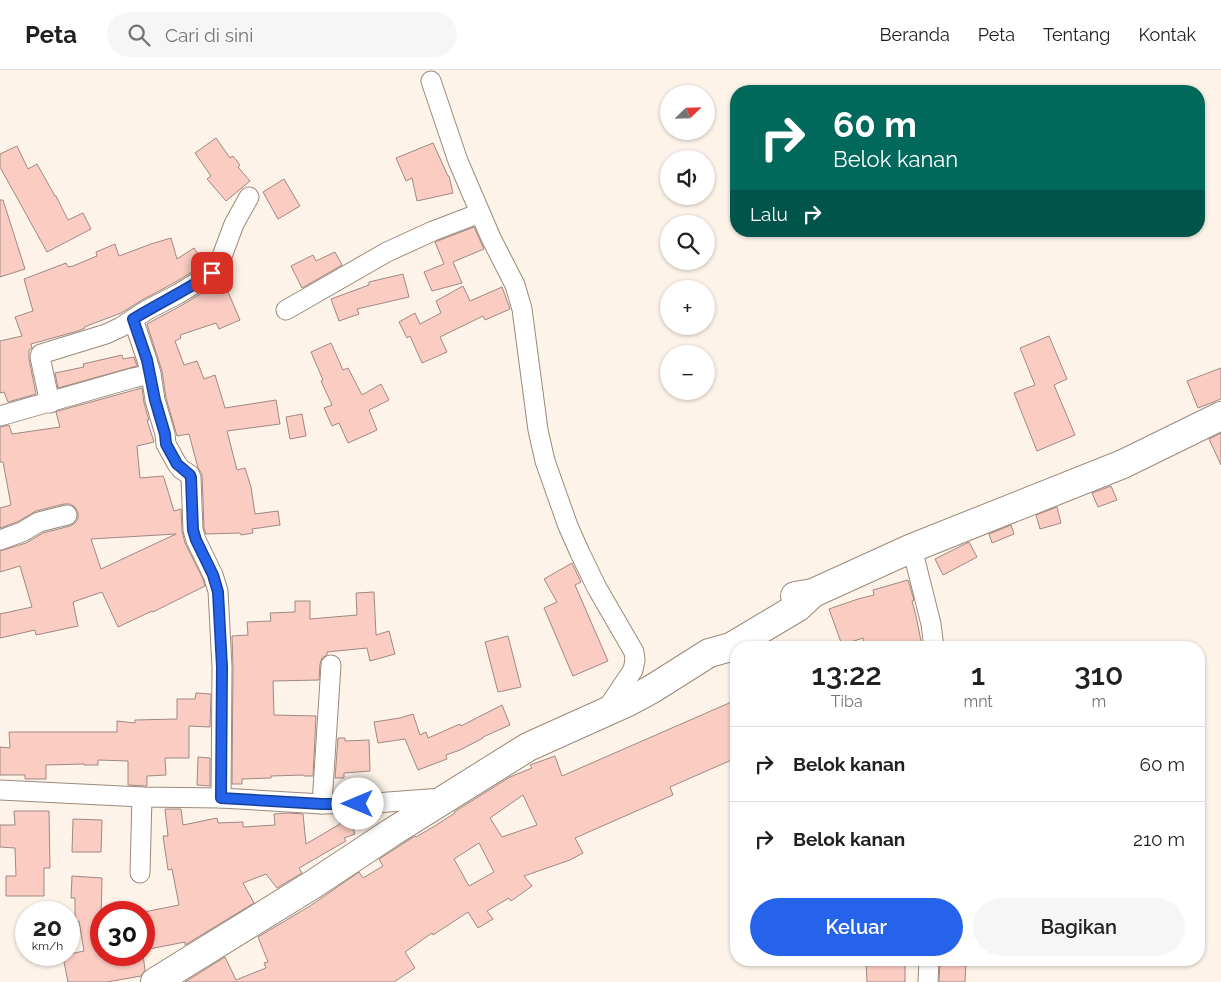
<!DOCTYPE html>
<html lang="id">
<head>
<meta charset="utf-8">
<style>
  :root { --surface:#fff; --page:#f6f6f6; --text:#202124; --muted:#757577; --line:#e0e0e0; --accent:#2563eb }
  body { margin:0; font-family:Raleway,sans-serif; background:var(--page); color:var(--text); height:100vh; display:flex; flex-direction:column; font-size:19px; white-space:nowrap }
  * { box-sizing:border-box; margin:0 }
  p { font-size:16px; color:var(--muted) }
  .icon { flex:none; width:28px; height:28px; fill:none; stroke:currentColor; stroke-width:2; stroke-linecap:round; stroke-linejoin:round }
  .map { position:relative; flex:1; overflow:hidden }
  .panel { position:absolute; left:730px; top:571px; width:475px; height:325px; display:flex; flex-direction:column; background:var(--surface); border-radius:20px; box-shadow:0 1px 4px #0004 }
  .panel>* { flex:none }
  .hud { position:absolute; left:730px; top:15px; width:475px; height:152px; border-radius:20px; box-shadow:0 1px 4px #0004; background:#00695c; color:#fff; overflow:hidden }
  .needle { width:32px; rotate:67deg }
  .tools { position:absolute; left:660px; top:15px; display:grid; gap:10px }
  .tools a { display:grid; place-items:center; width:55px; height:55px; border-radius:50%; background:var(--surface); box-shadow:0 1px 4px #0004; font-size:25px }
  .speed { position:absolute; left:15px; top:831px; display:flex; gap:10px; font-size:25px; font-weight:700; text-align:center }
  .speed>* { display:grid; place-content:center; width:65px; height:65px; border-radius:50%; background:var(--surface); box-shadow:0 1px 4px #0004; line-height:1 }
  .speed small { font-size:12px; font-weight:400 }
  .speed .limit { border:8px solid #d22; background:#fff; color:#111 }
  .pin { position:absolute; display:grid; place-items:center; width:42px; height:42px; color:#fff; margin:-21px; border-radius:10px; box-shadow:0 2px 8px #0006 }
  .me { position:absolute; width:55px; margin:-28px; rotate:270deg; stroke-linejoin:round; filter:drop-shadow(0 0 4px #0008) }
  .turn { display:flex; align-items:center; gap:18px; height:105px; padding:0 20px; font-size:22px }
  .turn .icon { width:65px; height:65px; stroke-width:2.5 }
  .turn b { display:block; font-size:35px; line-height:42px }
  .then { display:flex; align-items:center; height:48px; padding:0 20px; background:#0003; gap:10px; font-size:19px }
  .eta { display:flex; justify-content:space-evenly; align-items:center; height:85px; text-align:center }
  .eta b { font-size:30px; font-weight:600; line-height:35px }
  .action { display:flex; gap:10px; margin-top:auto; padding:10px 20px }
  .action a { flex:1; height:58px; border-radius:30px; background:var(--accent); color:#fff; font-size:20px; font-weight:600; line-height:58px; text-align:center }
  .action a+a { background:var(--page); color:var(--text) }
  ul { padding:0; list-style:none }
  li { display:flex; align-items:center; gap:15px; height:75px; padding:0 20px; border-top:1px solid var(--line) }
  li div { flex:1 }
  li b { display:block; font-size:19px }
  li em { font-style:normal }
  header { display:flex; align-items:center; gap:30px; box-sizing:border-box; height:70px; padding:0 25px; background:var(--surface); border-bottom:1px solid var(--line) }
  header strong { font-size:24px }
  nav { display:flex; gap:28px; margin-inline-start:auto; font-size:18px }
  .search { width:350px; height:45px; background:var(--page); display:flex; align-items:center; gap:12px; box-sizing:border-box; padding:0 18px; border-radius:28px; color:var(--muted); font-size:19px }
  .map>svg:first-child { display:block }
  .building { fill:#faccc2; stroke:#9f8984; fill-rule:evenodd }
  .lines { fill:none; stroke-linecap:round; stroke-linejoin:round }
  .street-casing { stroke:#9a8a7c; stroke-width:21 }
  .primary-casing { stroke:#9a8a7c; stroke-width:30 }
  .street { stroke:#fff; stroke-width:19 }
  .primary { stroke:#fff; stroke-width:28 }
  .route-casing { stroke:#184099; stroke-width:12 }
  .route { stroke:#2563eb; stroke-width:9 }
</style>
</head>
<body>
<header>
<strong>Peta</strong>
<div class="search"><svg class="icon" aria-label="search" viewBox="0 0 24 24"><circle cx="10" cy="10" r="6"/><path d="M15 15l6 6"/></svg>Cari di sini</div>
<nav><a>Beranda</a><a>Peta</a><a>Tentang</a><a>Kontak</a></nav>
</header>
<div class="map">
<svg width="1221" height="912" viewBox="0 0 1221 912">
  <rect width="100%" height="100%" fill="#fdf3e9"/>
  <g class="building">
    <polygon points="216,68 230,88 233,86 240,95 238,97 250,111 226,131 207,109 211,106 195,83"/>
    <polygon points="433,73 448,106 449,106 453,123 417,131 412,108 406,111 396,88"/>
    <polygon points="17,76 28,99 37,94 55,126 56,126 68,150 83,143 91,159 47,182 0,97 0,84"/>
    <polygon points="284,109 300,136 278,149 263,122"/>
    <polygon points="0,130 3,130 25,199 0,207"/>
    <polygon points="474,157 484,179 453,192 462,213 432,221 424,202 444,194 435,172"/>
    <polygon points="171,168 177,189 194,178 205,194 172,214 142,230 121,243 84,257 85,258 78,261 31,274 32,278 29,280 29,289 36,324 8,332 4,322 0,323 0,271 22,266 15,247 33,241 24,209 66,193 68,197 73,196 97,186 96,182 115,174 119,186 151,174"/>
    <polygon points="335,182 342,195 302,218 291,196 313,185 316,191"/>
    <polygon points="403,204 409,227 357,239 359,244 339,251 331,229 369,215 369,212"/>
    <polygon points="223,210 240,250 219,259 216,253 180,265 181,268 175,271 184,295 197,291 204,309 215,305 225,338 276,330 280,354 227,361 237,400 245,398 251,417 255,444 278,441 280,455 252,459 253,463 241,465 240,463 206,464 204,458 202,404 198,398 189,364 177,366 166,328 162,301 147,254 184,234"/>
    <polygon points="463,216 470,231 502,217 510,239 485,250 483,246 440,267 447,282 422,293 410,266 407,268 399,252 415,243 420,254 441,243 436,231"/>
    <polygon points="1049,266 1067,309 1054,315 1075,365 1037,381 1014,323 1035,315 1020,278"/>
    <polygon points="331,273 343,300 348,298 362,325 381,314 389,330 369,340 377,360 348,373 339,353 332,356 324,338 332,335 321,311 323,310 311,282"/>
    <polygon points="122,285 123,289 134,287 137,296 58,318 55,303 84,297 83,294"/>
    <polygon points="1221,298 1221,329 1198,338 1187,311"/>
    <path d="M142,318L144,333L149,350H147L154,372L137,376L140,408L163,406L164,408L174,441L181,439L182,461L185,473L203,509L205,516L153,542L152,541L118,557L102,522L73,532L78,556L36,565L35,560L0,568V544L32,537L20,496L0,502V481L26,473L43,463L70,456L75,453L78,449V443L75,437L70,434H64L36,441L17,452L0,458V438L11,435L3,392H0V357L9,355L12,364L60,357L56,342L58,341ZM176,464L101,499L91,469Z"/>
    <polygon points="302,344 306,366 290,369 286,347"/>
    <polygon points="1221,363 1221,395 1209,369"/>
    <polygon points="1111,416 1117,430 1098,437 1092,423"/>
    <polygon points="1057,437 1061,453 1040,459 1036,445"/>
    <polygon points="1011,455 1014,464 992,473 989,464"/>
    <polygon points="969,472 977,487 943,505 935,489"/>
    <polygon points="572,493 581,512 575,515 608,591 573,606 544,538 557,532 544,509"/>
    <polygon points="908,510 914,530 912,531 916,546 922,576 915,578 865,578 863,568 842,575 829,539 858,529 874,525 873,520"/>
    <polygon points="374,522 376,565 389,561 395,584 370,591 367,578 327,582 327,585 322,588 320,594 319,610 273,611 274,645 316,646 313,706 304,706 304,705 271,706 271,708 242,709 242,714 232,714 233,597 232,566 248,565 247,552 271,551 270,543 295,542 295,531 310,531 310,549 357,545 356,523"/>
    <polygon points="508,566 521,617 498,622 485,572"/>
    <polygon points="196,623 211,624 210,657 189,656 189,688 165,688 166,705 147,706 147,716 128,715 128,691 98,690 98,695 84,695 84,694 46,695 46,709 25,709 25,705 0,705 0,677 10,678 9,662 117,662 117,651 135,653 135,650 177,649 177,629 195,629"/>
    <path d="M736,630V688L670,717L673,725L575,768L583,783L570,790L524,806L532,816L511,831L509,828L487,841L493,849L478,858L468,842L433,865L432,863L405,882L415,898L394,912H185L225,887L236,910L266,898L264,893L268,892L258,867L310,836L359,802L363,808L383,796L379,789L415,766L416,767L433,757L455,743L454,742L510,707L532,698L530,695L555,686L562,706ZM523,725L537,755L502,767L490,748ZM479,773L494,802L469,816L454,789Z"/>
    <polygon points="502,635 510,655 483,667 483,668 460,680 446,685 447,689 418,700 405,669 378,673 374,652 400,648 413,644 420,665 426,662 428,668 460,654 461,656"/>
    <polygon points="338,668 345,668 345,671 369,670 370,701 344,703 344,708 335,708"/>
    <polygon points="198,687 210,688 210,716 197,715"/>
    <polygon points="165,739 181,739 183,755 217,748 218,753 243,752 243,757 275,755 274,744 288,743 303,744 306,774 340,754 339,745 366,744 367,750 351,753 355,764 344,768 346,771 299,798 302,803 277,818 266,804 243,813 254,833 185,875 185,872 144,880 144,842 179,835 172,799 168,800 163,766 168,766"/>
    <polygon points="14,741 49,741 50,798 44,798 44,826 6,826 6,806 16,806 15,778 0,777 0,755 15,755"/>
    <polygon points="73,749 102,750 101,782 72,782"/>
    <polygon points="72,806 102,808 101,851 96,851 101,885 143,885 145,900 141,906 107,912 68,912 64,892 65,885 84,881 79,851 75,852 75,828 71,828"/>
    <polygon points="905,890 905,912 867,912 866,892"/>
    <polygon points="940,892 966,893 965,912 939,912"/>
  </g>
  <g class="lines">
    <defs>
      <g id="street">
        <polyline points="431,11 458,91 491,168 515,215 522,239 538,360 545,391 568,456 580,483 597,518 634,582 635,590 633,600 604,643"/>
        <polyline points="286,240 387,182 433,161 480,143"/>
        <polyline points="133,249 147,290 151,304"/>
        <polyline points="50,333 40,287 41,284 106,264 121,257 147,240 178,224 212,203 218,197 234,154 249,127"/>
        <polyline points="0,346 133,308 151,304 155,330 165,364 166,374 177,394 181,399 190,405 191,408 193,460 196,470 213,505 218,521 222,597 221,728"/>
        <polyline points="0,470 22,462 39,452 67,445"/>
        <polyline points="912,478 931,554 934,578"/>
        <polyline points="0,720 142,727 221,728 322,734 375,733 442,728"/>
        <polyline points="322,734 331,595"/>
        <polyline points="140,803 142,727"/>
        <polyline points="928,912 929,890"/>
      </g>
      <g id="primary">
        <polyline points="795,526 813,523 912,478 1123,394 1221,346"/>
        <polyline points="155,912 312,815 392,762 528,677 628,632 652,619 709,583 731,577 798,537 813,523"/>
      </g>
    </defs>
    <use href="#street" class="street-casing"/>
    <use href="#primary" class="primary-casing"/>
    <use href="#street" class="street"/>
    <use href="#primary" class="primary"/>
  </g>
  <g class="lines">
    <defs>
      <path id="route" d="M212,203C187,220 159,233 133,249L147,290L155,330L165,364L166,374L177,394L190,405L191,408L193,460L196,470L213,505L218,522L222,597L221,728L322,734H358"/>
    </defs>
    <use href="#route" class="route-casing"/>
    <use href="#route" class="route"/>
  </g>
</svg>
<div class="tools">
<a><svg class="needle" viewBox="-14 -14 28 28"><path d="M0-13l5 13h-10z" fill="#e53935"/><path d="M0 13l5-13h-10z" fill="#757577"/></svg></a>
<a><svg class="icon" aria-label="sound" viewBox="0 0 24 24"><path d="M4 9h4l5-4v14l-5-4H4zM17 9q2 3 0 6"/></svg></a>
<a><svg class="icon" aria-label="search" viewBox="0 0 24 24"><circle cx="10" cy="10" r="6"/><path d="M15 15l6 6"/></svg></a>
<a>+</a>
<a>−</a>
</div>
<div class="speed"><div>20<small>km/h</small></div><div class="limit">30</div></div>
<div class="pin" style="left:212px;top:203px;background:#d93025"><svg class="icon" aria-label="arrive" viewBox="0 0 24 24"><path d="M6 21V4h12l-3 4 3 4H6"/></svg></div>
<svg class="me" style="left:358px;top:734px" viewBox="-20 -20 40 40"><circle r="19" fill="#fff"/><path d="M0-13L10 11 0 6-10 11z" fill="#2563eb"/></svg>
<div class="hud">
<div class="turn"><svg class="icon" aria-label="right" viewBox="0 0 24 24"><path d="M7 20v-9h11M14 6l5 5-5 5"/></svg><div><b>60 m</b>Belok kanan</div></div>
<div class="then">Lalu<svg class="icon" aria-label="right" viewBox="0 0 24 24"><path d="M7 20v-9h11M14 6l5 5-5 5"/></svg></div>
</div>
<section class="panel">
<div class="eta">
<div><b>13:22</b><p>Tiba</p></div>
<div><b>1</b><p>mnt</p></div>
<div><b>310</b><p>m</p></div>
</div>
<ul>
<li><svg class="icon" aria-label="right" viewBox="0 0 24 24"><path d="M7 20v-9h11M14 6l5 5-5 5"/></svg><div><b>Belok kanan</b></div><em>60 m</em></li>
<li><svg class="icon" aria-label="right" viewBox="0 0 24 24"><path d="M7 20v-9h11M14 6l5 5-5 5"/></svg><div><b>Belok kanan</b></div><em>210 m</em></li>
</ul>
<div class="action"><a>Keluar</a><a>Bagikan</a></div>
</section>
</div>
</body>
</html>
